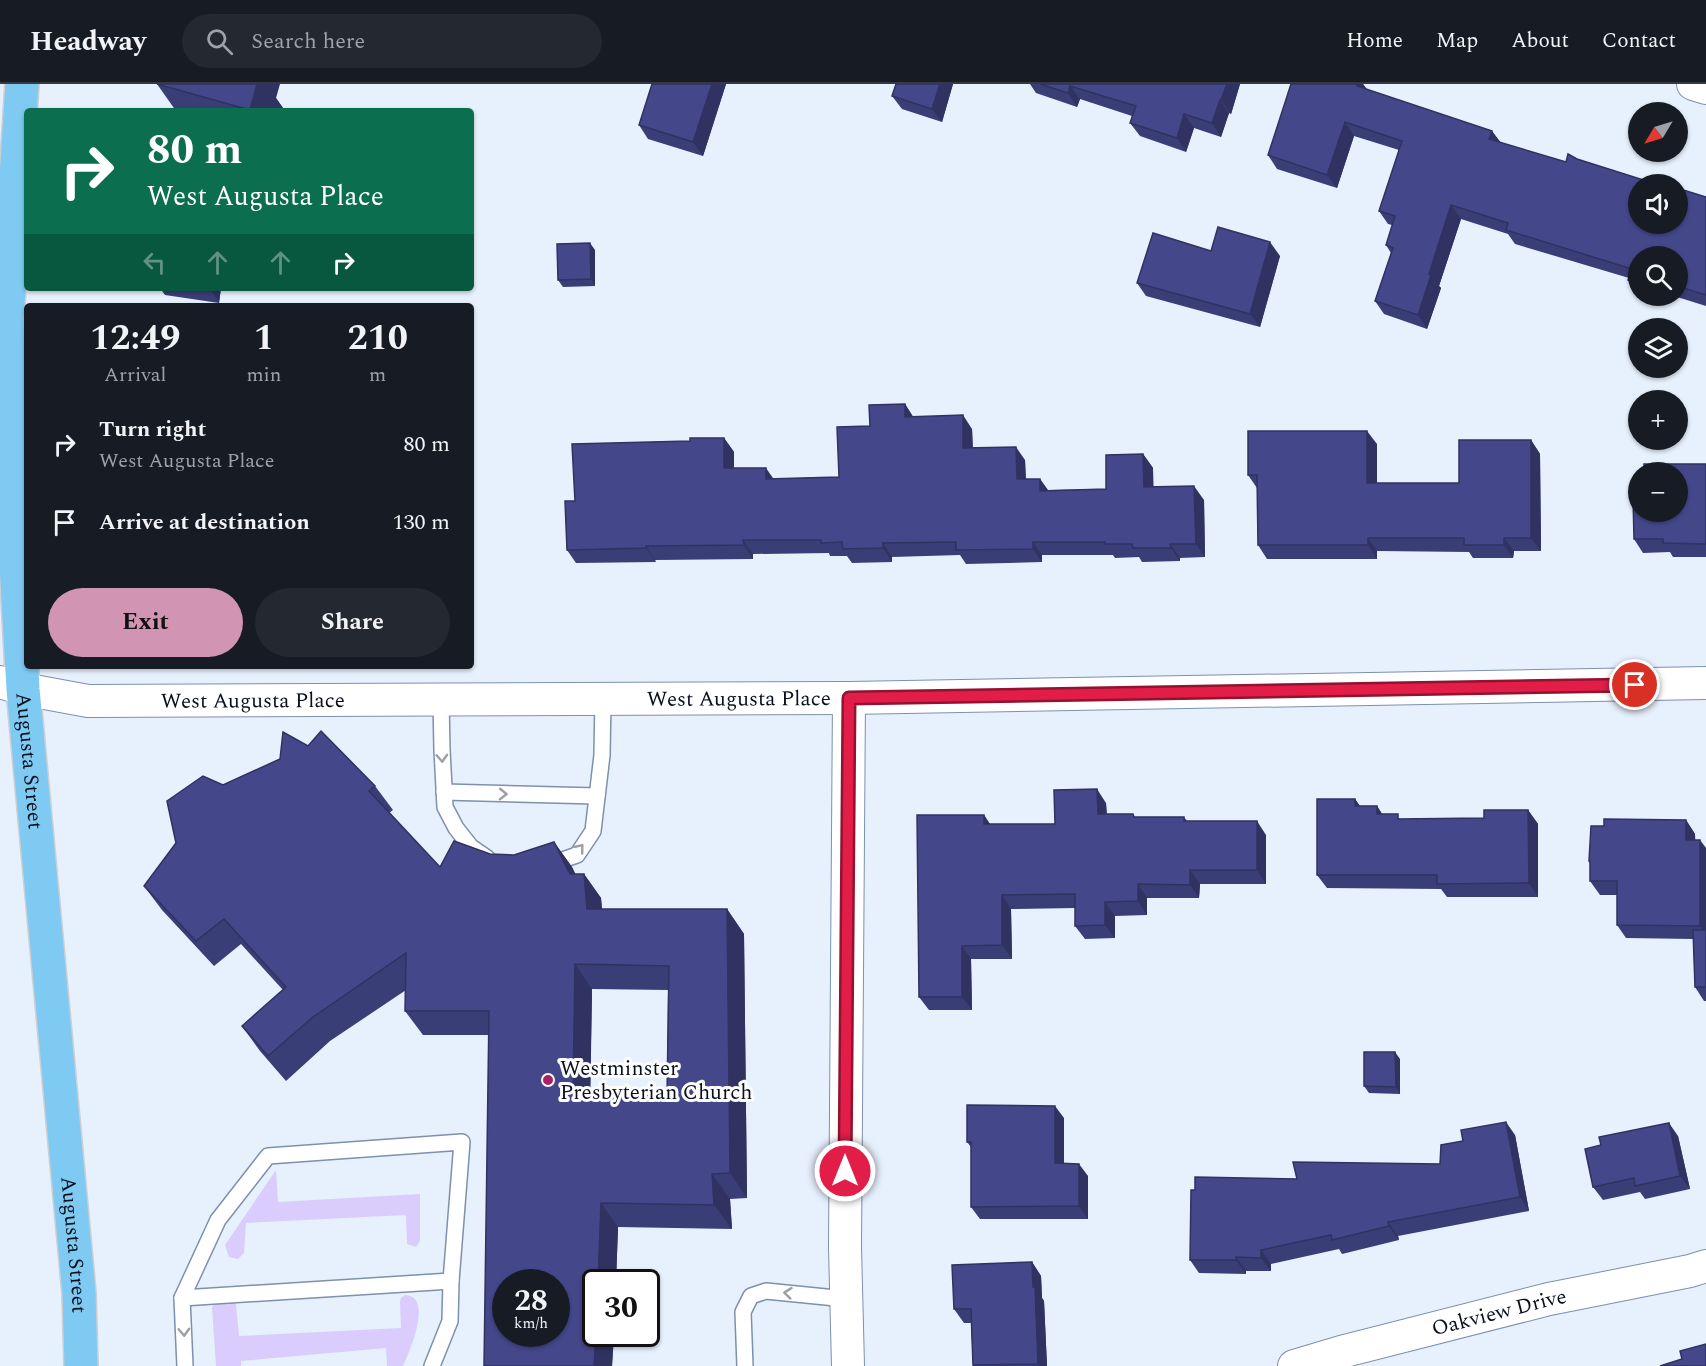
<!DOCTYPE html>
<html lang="en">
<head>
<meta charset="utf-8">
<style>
  :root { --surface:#171b24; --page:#242831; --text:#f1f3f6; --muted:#9ea1a6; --line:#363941; --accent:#d194b3 }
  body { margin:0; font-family:Spectral,serif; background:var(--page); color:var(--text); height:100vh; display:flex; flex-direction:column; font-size:22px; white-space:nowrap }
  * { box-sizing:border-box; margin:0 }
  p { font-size:20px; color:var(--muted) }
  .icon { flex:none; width:33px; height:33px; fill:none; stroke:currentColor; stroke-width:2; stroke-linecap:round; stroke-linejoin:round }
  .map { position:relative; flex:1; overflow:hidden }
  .sheet { position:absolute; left:24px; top:219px; width:450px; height:366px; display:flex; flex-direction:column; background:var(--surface); border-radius:6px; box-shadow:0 2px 4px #0004 }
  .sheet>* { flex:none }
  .guide { position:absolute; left:24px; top:24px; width:450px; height:183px; border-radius:6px; box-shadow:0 2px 4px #0004; background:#0b6e4f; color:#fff; overflow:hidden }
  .needle { width:39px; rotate:232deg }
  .tools { position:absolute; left:1628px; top:18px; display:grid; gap:12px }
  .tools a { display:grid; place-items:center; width:60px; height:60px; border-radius:50%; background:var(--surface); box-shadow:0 2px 4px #0004; font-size:30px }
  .speed { position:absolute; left:492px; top:1185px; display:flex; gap:12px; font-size:30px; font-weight:700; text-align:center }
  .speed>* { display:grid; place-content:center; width:78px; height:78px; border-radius:50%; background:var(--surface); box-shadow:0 2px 4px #0004; line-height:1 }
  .speed small { font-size:15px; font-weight:400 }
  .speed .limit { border:3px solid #111; border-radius:9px; background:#fff; color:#111 }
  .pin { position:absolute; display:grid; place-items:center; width:51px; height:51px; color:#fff; margin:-26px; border:3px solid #fff; border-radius:50%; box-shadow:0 2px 6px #0007 }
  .me { position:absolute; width:66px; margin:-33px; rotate:0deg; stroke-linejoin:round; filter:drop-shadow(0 0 4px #0008) }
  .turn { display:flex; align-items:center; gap:21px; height:126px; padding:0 24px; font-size:27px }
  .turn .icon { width:78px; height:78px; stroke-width:2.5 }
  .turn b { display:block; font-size:42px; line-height:51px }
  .lanes { display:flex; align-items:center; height:57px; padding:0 24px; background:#0003; justify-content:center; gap:30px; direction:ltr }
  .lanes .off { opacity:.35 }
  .eta { display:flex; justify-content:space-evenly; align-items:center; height:102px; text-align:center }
  .eta b { font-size:36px; font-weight:700; line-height:42px }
  .action { display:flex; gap:12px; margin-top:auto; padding:12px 24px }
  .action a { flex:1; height:69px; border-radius:36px; background:var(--accent); color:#111; font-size:24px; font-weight:700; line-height:69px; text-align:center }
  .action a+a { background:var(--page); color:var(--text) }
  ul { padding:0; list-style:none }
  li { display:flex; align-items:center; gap:18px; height:78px; padding:0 24px }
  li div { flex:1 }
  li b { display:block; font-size:22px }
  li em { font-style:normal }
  header { display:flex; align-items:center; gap:36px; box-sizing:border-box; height:84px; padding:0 30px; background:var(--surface); border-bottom:2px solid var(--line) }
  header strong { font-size:28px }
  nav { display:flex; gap:33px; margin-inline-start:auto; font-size:21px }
  .search { width:420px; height:54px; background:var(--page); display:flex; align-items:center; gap:15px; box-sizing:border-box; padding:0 21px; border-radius:33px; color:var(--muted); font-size:22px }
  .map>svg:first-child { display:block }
  .green { fill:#daccfc }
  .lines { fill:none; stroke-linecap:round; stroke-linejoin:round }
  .service-casing { stroke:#7d90ad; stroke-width:18 }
  .minor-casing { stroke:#7d90ad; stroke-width:34 }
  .primary-casing { stroke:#cecfd1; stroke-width:36 }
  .service { stroke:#fff; stroke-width:15 }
  .minor { stroke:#fff; stroke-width:32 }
  .primary { stroke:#7fcaf2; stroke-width:33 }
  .wall { fill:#3a3e77; fill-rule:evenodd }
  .shaded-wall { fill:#303261 }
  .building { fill:#44488a; stroke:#303261; stroke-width:1.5; fill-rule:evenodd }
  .oneway { stroke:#9d9fa4 }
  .route-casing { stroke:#92132f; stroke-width:15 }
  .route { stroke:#e11d48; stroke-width:10 }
  .poi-dot { fill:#aa2062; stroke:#fcfcfc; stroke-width:2 }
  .labels { text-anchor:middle; stroke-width:6; stroke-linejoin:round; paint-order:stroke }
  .street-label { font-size:21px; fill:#09101b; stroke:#fcfcfc }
  .poi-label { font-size:21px; fill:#09101b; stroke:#fcfcfc; text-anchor:start }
</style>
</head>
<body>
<header>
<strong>Headway</strong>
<div class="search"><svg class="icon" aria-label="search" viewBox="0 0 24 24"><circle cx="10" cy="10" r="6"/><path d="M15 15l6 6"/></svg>Search here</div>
<nav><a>Home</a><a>Map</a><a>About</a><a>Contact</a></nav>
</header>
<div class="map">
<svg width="1706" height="1282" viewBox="0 0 1706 1282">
  <rect width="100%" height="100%" fill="#e7f0fd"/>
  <g class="green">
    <polygon points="276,1086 278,1118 420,1110 420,1157 416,1163 407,1160 406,1131 246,1139 244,1169 238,1175 229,1173 225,1161"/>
    <path d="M405,1211C434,1212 409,1269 403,1282H387L386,1264L241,1277V1282H216L212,1223L215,1219L230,1217L236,1220L239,1252L401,1244L400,1218L401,1214Z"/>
  </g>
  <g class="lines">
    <defs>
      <g id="service">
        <polyline points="441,616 442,666 445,723 456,744 471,763 487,774"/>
        <polyline points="444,708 597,712"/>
        <polyline points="548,781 577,771 593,747 602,671 603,615"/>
        <polyline points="182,1214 451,1197"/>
        <polyline points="185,1282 182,1214 218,1136 268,1072 462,1058 451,1197 450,1237 432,1282"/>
        <polyline points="745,1282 743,1228 751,1212 766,1207 846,1215"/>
      </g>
      <g id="minor">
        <polyline points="1693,0 1706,4"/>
        <path id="s1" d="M0,598L23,605L88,617L849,614L1706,599"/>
        <polyline points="848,1282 845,1163 849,614"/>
        <path id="s2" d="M1294,1282L1341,1268L1549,1215L1690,1187L1706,1182"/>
      </g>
      <g id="primary">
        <path id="s3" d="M22,0L7,235L11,389L23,605L79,1209L81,1282"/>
      </g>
    </defs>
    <use href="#service" class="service-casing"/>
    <use href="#minor" class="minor-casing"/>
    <use href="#primary" class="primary-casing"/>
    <use href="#service" class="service"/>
    <use href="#minor" class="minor"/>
    <use href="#primary" class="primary"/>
  </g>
  <g class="wall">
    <polygon points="157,0 276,14 283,24 283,27 176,27"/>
    <polygon points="726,0 703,72 648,55 639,41"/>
    <polygon points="953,0 942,38 902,25 892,12"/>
    <polygon points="1030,0 1240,0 1231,30 1229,29 1221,53 1194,44 1186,68 1140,52 1130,39 1132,32 1080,15 1077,23 1036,9"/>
    <polygon points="1291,0 1363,0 1366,5 1492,47 1500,59 1566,78 1577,75 1638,100 1706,113 1706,222 1674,212 1677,212 1677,172 1638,172 1638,209 1628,196 1629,194 1515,160 1508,150 1461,135 1439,202 1441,204 1427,245 1384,230 1375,217 1391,169 1386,161 1392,141 1388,140 1379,127 1399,66 1354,52 1337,104 1277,85 1268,71"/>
    <polygon points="595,166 595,202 563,203 558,196"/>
    <polygon points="1211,167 1280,172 1260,243 1146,212 1137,199"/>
    <polygon points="160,204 221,204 219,219 165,211"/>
    <polygon points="1645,212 1673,212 1671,219"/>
    <polygon points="905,320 913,333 972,345 973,364 1025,376 1026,395 1040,395 1048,406 1106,405 1143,370 1153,384 1153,403 1204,416 1205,473 1180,474 1180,477 1142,478 1139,473 1115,474 1113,471 1042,471 1042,478 966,480 960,471 892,473 892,478 852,479 847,472 830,472 829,469 753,470 753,475 655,476 656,478 576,479 567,466 575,417 690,357 724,354 734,368 734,384 774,395 839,393 870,342"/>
    <polygon points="1531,356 1540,370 1541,467 1514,467 1513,474 1473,474 1469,468 1377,467 1377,475 1267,475 1258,461 1257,404 1248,391 1377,360 1377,399 1459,399"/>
    <polygon points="1706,380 1706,473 1673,473 1670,468 1643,469 1634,455 1638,428"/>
    <path d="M321,647L375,702L393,726L389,729L440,783L454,757L490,770L514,771L554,758L572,783L575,790H584L601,814L602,825H727L744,850L747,1114L730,1115L732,1145L618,1143L616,1198H596V1250H614L612,1282H484L489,951H423L405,927L406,906L330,957L286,997L260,967L242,942L283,906L241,860L214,882L162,826L144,802L176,759L167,717L203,692L223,701L280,675L283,648L308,662ZM592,905L668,906L667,1012L590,1011ZM506,1198H556V1250H506Z"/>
    <polygon points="1355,715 1360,722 1377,722 1382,730 1401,735 1484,734 1528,726 1538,740 1538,813 1447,813 1441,805 1327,804 1317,791"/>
    <polygon points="1106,719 1107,730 1136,733 1184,733 1187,737 1266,751 1266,800 1200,800 1199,814 1147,814 1147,831 1115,832 1115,854 1085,855 1075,842 1075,824 1011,825 1012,875 971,875 972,926 929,926 919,913 984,731 990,740 1055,740"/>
    <polygon points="1686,736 1695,750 1695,756 1706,764 1706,917 1704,917 1695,903 1693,855 1626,854 1617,841 1617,811 1600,811 1590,797 1590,780 1589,777 1604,742"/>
    <polygon points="1400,975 1400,1010 1369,1009 1364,1002"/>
    <polygon points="1064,1034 1064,1079 1088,1092 1088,1135 980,1135 971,1123 971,1063 967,1058"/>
    <polygon points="1515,1051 1529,1127 1398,1152 1399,1156 1342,1170 1339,1165 1271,1180 1271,1187 1246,1187 1246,1190 1199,1189 1190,1176 1195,1106 1440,1080"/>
    <polygon points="1678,1052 1690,1105 1645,1115 1640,1108 1603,1116 1593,1103"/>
    <polygon points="1032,1178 1041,1192 1042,1214 1044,1217 1047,1282 973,1282 971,1239 964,1239 954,1225"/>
  </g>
  <g class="shaded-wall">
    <polygon points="257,0 280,0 276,14 283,24 283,27 251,27 250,26"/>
    <polygon points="712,0 726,0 703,72 693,58"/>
    <polygon points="940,0 953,0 942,38 932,25"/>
    <polygon points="1227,0 1240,0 1231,30 1221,16"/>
    <polygon points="1357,0 1363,0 1369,8 1357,2"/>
    <polygon points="1070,2 1080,15 1077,23 1068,9"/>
    <polygon points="1220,16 1229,29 1221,53 1212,39"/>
    <polygon points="1184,30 1194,44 1186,68 1177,54"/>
    <polygon points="1345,38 1354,52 1337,104 1327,91"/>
    <polygon points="1492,47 1502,60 1489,55"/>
    <polygon points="1451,121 1461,135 1439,202 1441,204 1427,245 1418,231 1429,190"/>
    <polygon points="1270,158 1280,172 1260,243 1250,230"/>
    <polygon points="590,159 595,166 595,202 591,195"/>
    <polygon points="210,204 221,204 219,219 210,205"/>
    <polygon points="1665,212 1673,212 1671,219"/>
    <polygon points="905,320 914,334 905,333"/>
    <polygon points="963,331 972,345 973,377 963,364"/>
    <polygon points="1367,347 1377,360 1377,412 1367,399"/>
    <polygon points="724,354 734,368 734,398 724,384"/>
    <polygon points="1531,356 1540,370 1541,467 1531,454"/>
    <polygon points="1016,363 1025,376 1026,408 1017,395"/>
    <polygon points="1143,370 1153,384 1154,417 1144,403"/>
    <polygon points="766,384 775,397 766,395"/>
    <polygon points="1040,395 1049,408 1040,407"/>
    <polygon points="1194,402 1204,416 1205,473 1196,460"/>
    <polygon points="1368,454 1377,467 1377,475 1368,461"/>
    <polygon points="1504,454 1514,467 1513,474 1504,461"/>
    <polygon points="743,456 753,470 753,475 744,461"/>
    <polygon points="1033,458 1042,471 1042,478 1033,465"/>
    <polygon points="883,459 892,473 892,478 883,464"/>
    <polygon points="1170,460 1180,474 1180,477 1171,464"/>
    <polygon points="646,462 655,476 656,478 646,464"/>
    <polygon points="1097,705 1106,719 1107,743 1098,730"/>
    <polygon points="1355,715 1364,728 1355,722"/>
    <polygon points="1377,722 1386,736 1377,730"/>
    <polygon points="1528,726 1538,740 1538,813 1529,799"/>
    <polygon points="984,731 993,745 984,740"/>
    <polygon points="1686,736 1695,750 1696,769 1686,756"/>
    <polygon points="1257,737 1266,751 1266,800 1257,786"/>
    <polygon points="1700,756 1706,764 1706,850 1700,842"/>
    <polygon points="554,758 572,783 586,811 584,790 601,814 604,850 587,825"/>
    <polygon points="1190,786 1200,800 1199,814 1190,801"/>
    <polygon points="1138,800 1147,814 1147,831 1138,817"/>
    <polygon points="1002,811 1011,825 1012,875 1002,861"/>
    <polygon points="1105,818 1115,832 1115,854 1105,841"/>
    <polygon points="727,825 744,850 747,1114 730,1089"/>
    <polygon points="962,862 971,875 972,926 962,913"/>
    <polygon points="575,880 592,905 590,1035 573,1011"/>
    <polygon points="1395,968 1400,975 1400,1010 1396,1003"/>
    <polygon points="1055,1022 1064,1034 1064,1092 1055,1079"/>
    <polygon points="1506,1038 1515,1051 1529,1127 1520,1113"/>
    <polygon points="1669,1039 1678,1052 1690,1105 1680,1092"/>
    <polygon points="1079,1080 1088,1092 1088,1135 1079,1122"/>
    <polygon points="712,1090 730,1115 732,1145 714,1121"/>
    <polygon points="601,1119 618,1143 616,1198 598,1198"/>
    <polygon points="1388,1138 1398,1152 1399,1156 1389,1142"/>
    <polygon points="1261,1166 1271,1180 1271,1187 1261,1174"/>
    <polygon points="1236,1173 1246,1187 1246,1190 1236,1176"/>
    <polygon points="1032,1178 1041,1192 1042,1214 1044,1217 1047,1282 1039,1282 1038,1280"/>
    <polygon points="596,1250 614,1250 612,1282 594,1282"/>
  </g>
  <g class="building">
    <polygon points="157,0 257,0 250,26"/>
    <polygon points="652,0 712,0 693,58 639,41"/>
    <polygon points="896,0 940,0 932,25 892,12"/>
    <polygon points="1040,0 1227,0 1221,16 1220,16 1212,39 1184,30 1177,54 1130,39 1136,22 1070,2 1068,9"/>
    <polygon points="1291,0 1357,0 1357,2 1492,47 1489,55 1566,78 1568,70 1577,75 1656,100 1638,100 1638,140 1677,140 1677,104 1706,113 1706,211 1677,202 1677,172 1638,172 1638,199 1628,196 1632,185 1506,146 1508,139 1451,121 1429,190 1431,191 1418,231 1375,217 1393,164 1386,161 1395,132 1379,127 1402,57 1345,38 1327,91 1268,71"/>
    <polygon points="1218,143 1270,158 1250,230 1137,199 1153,149 1211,167"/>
    <polygon points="590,159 591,195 558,196 557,160"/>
    <polygon points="905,320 905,333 963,331 963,364 1016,363 1017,395 1040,395 1040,407 1106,405 1106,371 1143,370 1144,403 1194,402 1196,460 1170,460 1171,464 1133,464 1132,460 1105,460 1105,458 1033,458 1033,465 956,466 956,458 883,459 883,464 843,465 842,458 821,459 821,456 743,456 744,461 646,462 646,464 567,466 565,417 575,417 572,360 690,357 690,354 724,354 724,384 766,384 766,395 839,393 837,343 870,342 869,321"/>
    <polygon points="1248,347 1367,347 1367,399 1459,399 1459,356 1531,356 1531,454 1504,454 1504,461 1464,461 1464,454 1368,454 1368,461 1258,461 1257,391 1248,391"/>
    <polygon points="1644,380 1706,380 1706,460 1663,459 1663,455 1634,455 1633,413 1638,413 1638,428 1677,428 1677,388 1644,388"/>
    <path d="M321,647L375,702L369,707L440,783L454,757L490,770L514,771L554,758L570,790H584L587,825H727L730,1089L712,1090L714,1121L601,1119L598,1198H596V1250L594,1282H484L489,927H405L406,869L313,933L268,972L242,942L286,903L224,835L196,857L144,802L176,759L167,717L203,692L223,701L280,675L283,648L308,662ZM575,880L669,882L667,1012L573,1011ZM506,1198H556V1250H506Z"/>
    <polygon points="1097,705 1098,730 1133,730 1134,733 1184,733 1184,737 1257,737 1257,786 1190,786 1190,801 1138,800 1138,817 1105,818 1105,841 1075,842 1075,810 1002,811 1002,861 962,862 962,913 919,913 917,731 984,731 984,740 1055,740 1054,706"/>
    <polygon points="1317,715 1355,715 1355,722 1377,722 1377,730 1398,730 1398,735 1484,734 1484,726 1528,726 1529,799 1437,800 1437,791 1317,791"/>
    <polygon points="1604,735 1686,736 1686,756 1700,756 1700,842 1617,841 1617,797 1590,797 1590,777 1589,777 1591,742 1604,742"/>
    <polygon points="1693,846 1706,846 1706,903 1695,903"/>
    <polygon points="1364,968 1395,968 1396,1003 1364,1002"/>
    <polygon points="967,1021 1055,1022 1055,1079 1079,1080 1079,1122 971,1123 971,1058 967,1058"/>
    <polygon points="1506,1038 1520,1113 1388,1138 1389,1142 1332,1156 1331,1151 1261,1166 1261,1174 1236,1173 1236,1176 1190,1176 1191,1106 1195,1106 1195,1093 1297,1095 1293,1078 1440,1080 1441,1061 1463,1057 1461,1046"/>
    <polygon points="1669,1039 1680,1092 1635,1102 1634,1094 1593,1103 1585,1065 1601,1061 1599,1053"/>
    <polygon points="1032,1178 1033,1203 1035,1203 1038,1280 973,1281 971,1225 954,1225 952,1181"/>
    <polygon points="1706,1260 1706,1282 1660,1282 1682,1275 1680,1267"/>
  </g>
  <defs><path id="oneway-chevron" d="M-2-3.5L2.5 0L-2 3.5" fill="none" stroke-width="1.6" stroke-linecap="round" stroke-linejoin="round" transform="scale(1.5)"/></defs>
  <g class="oneway">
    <use href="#oneway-chevron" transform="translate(442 674) rotate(87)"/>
    <use href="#oneway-chevron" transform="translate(503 710) rotate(1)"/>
    <use href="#oneway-chevron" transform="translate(580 764) rotate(-51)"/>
    <use href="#oneway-chevron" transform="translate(788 1209) rotate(-174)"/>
    <use href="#oneway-chevron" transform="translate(184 1248) rotate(88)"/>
  </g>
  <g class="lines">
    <defs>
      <polyline id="route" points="845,1087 849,614 1635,601"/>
    </defs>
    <use href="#route" class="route-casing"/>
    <use href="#route" class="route"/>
  </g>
  <circle class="poi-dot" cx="548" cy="996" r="6"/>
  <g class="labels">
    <g class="street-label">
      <text dy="7" stroke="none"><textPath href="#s1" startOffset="741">West Augusta Place</textPath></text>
      <text dy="7" stroke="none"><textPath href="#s1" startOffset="255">West Augusta Place</textPath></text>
      <text dy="7" stroke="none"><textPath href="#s3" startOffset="678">Augusta Street</textPath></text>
      <text dy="7" stroke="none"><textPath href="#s3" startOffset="1164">Augusta Street</textPath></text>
      <text dy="7" stroke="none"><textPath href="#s2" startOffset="212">Oakview Drive</textPath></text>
    </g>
    <g class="poi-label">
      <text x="560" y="991">Westminster<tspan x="560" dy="24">Presbyterian Church</tspan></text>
    </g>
  </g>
</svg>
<div class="tools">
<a><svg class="needle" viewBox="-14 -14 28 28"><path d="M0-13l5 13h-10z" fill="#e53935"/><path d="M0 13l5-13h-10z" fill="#9ea1a6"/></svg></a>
<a><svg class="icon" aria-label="sound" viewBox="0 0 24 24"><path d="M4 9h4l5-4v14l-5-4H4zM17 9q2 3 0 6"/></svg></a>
<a><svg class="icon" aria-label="search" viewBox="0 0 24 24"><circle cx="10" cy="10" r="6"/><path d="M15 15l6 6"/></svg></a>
<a><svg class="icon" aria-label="layers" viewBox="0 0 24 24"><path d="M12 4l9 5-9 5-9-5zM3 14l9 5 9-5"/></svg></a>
<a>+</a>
<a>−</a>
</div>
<div class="speed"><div>28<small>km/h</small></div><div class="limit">30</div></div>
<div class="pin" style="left:1635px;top:601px;background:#d93025"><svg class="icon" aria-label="arrive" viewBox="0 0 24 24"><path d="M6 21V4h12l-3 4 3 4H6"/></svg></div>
<svg class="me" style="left:845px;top:1087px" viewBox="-20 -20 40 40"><circle r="17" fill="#e11d48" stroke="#fff" stroke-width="3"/><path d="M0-11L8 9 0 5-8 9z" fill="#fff"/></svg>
<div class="guide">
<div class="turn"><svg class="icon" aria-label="right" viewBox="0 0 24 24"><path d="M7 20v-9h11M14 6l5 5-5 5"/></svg><div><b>80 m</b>West Augusta Place</div></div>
<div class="lanes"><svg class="icon off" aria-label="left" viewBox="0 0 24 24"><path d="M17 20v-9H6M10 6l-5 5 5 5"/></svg><svg class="icon off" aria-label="ahead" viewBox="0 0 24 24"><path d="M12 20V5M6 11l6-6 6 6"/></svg><svg class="icon off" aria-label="ahead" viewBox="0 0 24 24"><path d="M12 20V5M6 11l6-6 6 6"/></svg><svg class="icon" aria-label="right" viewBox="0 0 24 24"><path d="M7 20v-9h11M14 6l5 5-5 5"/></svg></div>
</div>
<section class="sheet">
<div class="eta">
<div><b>12:49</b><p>Arrival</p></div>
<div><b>1</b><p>min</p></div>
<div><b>210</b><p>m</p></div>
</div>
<ul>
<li><svg class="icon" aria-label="right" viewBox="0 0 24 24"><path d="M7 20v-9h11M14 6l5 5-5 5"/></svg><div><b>Turn right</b><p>West Augusta Place</p></div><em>80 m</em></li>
<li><svg class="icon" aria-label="arrive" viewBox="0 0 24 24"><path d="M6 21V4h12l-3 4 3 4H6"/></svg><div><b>Arrive at destination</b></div><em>130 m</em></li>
</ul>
<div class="action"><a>Exit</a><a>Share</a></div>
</section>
</div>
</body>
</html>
